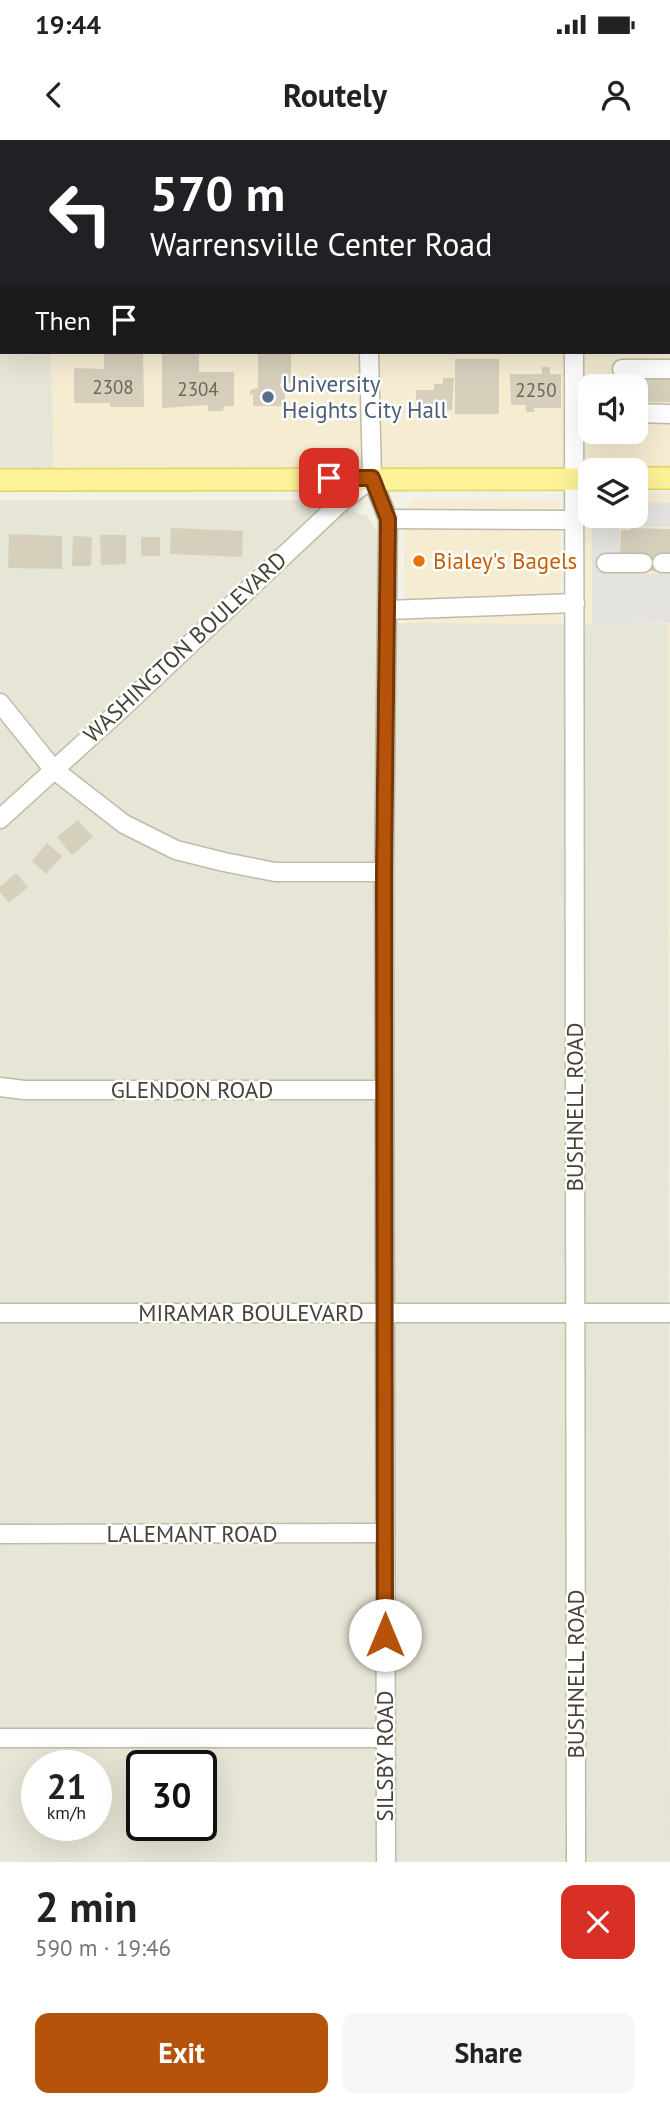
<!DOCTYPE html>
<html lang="en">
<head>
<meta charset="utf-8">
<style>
  :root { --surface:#fff; --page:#f6f6f6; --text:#222; --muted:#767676; --accent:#b45309 }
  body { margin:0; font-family:"PT Sans",sans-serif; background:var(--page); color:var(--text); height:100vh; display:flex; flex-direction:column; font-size:26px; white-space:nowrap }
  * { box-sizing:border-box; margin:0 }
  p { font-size:23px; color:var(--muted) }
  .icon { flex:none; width:38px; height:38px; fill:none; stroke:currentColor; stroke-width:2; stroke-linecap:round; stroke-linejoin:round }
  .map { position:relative; height:1722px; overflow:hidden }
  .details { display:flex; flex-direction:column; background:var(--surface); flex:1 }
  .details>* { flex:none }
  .hud { position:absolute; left:0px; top:0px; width:670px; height:214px; box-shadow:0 7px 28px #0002; background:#202124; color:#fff; overflow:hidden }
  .buttons { position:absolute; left:578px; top:234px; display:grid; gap:14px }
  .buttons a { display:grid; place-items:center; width:70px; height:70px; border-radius:14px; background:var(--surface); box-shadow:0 7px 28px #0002; font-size:35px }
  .speed { position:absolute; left:21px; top:1610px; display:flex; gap:14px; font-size:35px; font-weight:700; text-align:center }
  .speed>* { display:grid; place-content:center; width:91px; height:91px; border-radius:50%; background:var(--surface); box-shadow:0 7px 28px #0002; line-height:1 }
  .speed small { font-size:18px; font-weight:400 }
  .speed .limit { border:4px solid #111; border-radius:10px; background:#fff; color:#111 }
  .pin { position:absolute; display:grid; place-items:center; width:60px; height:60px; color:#fff; margin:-30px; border-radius:14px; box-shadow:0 4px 10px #0006 }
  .me { position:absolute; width:77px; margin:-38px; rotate:0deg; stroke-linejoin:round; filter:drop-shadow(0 0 5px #0008) }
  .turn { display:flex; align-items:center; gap:24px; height:147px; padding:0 35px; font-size:32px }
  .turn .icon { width:91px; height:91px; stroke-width:2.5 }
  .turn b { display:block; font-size:49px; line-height:60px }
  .then { display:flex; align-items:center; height:66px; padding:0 35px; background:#0003; gap:14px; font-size:26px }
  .round { display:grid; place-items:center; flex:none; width:74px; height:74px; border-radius:14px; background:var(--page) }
  .summary { display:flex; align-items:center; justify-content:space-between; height:119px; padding:0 35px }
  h1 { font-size:42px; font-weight:800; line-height:52px }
  .action { display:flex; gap:14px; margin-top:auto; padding:14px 35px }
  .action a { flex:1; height:80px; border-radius:14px; background:var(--accent); color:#fff; font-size:28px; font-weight:800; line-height:80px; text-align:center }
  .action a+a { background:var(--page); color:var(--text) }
  .status { display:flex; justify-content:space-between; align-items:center; height:49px; padding:0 35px; background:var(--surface); direction:ltr }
  .status svg { height:19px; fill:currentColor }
  header { display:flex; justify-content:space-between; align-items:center; height:91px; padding:0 35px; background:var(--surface); font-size:32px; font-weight:800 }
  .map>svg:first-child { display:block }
  .residential { fill:#e7e5d5; fill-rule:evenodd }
  .commercial { fill:#f5ecd2; fill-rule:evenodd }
  .parking { fill:#e4e3df }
  .building { fill:#d5cfbc }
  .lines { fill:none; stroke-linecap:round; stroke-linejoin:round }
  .minor-casing { stroke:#bfbbaa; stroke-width:21 }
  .major-casing { stroke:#e2d366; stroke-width:24 }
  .minor { stroke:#fff; stroke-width:18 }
  .major { stroke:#fdf297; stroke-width:21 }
  .route-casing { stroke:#753606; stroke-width:18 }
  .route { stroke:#b45309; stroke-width:12 }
  .service-dot { fill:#5c6f8a; stroke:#fff; stroke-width:2.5 }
  .food-dot { fill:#e8710a; stroke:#fff; stroke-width:2.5 }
  .labels { text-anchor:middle; stroke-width:5; stroke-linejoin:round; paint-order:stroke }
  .number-label { font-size:19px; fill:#6a6658 }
  .service-label { font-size:23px; fill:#4e5e75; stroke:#fff; text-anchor:start }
  .food-label { font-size:23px; fill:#c56008; stroke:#fff; text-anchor:start }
  .street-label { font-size:23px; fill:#464336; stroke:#fff }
</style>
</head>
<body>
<div class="status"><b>19:44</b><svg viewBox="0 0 49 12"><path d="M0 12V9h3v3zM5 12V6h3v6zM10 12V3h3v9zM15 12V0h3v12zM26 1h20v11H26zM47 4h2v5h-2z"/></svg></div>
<header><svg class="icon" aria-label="back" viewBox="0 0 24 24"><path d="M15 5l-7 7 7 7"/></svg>Routely<svg class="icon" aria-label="person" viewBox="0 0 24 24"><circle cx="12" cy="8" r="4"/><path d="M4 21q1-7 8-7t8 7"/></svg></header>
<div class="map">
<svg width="670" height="1722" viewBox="0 0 670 1722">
  <rect width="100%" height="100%" fill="#f3f2e7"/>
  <g class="residential">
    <polygon points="0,0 116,0 115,2 2,2 2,212 51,212 54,339 0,339"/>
    <polygon points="195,0 670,0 670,197 668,197 668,2 195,2"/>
    <path d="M0,360H307L366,375L377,391L379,483H668L670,1722H0ZM37,1626H96V1685H37ZM142,1626H201V1685H142Z"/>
  </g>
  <g class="commercial">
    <path d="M669,196H670V337L635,331H590L54,339L51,212H668ZM590,247H635V292H590Z"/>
    <polygon points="635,354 670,354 670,1107 668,484 584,484 585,364 590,357 590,376 635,376"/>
    <polygon points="413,360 560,361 561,484 405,483 404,372"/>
  </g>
  <polygon class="parking" points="635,363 670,363 670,387 620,387 619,434 670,434 670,483 592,484 592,376 635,376"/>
  <g class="building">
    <polygon points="104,212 143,212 144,267 110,267 110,263 74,263 74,228 104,229"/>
    <polygon points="162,212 199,212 199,232 234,232 234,266 224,266 223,271 208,271 208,265 162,268"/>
    <polygon points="258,213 291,213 291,243 280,243 280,247 285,247 285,266 253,266 253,254 250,255 250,250 258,248"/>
    <rect x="455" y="219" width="44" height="55"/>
    <polygon points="542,227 550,227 550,234 561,234 561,268 534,268 534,272 526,272 526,265 511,265 510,234 542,234"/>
    <polygon points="670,231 670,262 648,262 648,264 636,265 637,234"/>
    <polygon points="443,238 454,238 452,270 443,270 443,275 427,275 427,278 424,280 416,279 416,250 434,250 434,244 443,244"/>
    <polygon points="171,388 243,391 242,417 170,414"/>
    <polygon points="631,388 670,389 670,414 662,414 662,431 643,431 643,414 620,414 621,390 631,390"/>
    <polygon points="9,394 62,396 62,429 8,428"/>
    <polygon points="100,395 126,395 126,424 101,425"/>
    <polygon points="73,396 92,397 91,426 72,426"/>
    <rect x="141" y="397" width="19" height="19"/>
    <polygon points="78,680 93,697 72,715 57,697"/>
    <polygon points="47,703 62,716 46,734 32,721"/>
    <polygon points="16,733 28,747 9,763 0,752 0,747"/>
  </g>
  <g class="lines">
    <defs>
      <g id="minor">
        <polyline points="572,0 572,2"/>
        <polyline points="360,2 364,0"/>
        <polyline points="0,52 2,53"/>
        <polyline points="369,212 372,338 388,379 384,732 386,1722"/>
        <polyline points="574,212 576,1722"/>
        <polyline points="622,229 670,229"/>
        <polyline points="635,273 670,274"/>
        <polyline points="388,379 575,380"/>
        <polyline points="606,423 643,423"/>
        <polyline points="662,423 670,423"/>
        <polyline points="387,470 575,463"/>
        <polyline points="0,563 53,629 124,684 176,710 224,722 275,732 384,732"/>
        <polyline points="0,679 120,570 339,364 372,338"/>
        <polyline points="0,947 24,950 384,950"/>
        <polyline points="0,1173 670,1173"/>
        <polyline points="0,1394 385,1393"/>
        <polyline points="0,1598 385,1598"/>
      </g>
      <g id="major">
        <polyline points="635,338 670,338"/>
        <polyline points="0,340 590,339"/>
      </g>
    </defs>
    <use href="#minor" class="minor-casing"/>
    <use href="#major" class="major-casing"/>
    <use href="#minor" class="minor"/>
    <use href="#major" class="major"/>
  </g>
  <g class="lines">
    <defs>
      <polyline id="route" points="329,338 372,338 388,379 384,732 385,1495"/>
    </defs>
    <use href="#route" class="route-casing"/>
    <use href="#route" class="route"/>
  </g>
  <circle class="service-dot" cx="268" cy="257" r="7"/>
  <circle class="food-dot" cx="419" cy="421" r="7"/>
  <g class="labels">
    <g class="number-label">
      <text x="113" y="254">2308</text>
      <text x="198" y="256">2304</text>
      <text x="536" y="257">2250</text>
    </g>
    <g class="service-label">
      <text x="282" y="252">University<tspan x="282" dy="26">Heights City Hall</tspan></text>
    </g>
    <g class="food-label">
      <text x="433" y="429">Bialey's Bagels</text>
    </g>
    <g class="street-label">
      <text transform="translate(185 507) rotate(-43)" y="8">WASHINGTON BOULEVARD</text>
      <text x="192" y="958">GLENDON ROAD</text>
      <text transform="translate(575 967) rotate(-90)" y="8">BUSHNELL ROAD</text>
      <text x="251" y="1181">MIRAMAR BOULEVARD</text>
      <text x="192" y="1402">LALEMANT ROAD</text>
      <text transform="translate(576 1534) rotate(-90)" y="8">BUSHNELL ROAD</text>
      <text transform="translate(385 1616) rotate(-90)" y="8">SILSBY ROAD</text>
    </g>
  </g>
</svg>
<div class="buttons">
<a><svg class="icon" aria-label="sound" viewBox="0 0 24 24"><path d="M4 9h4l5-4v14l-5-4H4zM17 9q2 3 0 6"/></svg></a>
<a><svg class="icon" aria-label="layers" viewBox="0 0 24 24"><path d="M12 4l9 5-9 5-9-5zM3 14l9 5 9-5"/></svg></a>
</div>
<div class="speed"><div>21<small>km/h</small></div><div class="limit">30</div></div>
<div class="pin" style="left:329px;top:338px;background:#d93025"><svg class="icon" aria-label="arrive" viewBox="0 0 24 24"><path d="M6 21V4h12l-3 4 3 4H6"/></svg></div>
<svg class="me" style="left:385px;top:1495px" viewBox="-20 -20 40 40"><circle r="19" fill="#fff"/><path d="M0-13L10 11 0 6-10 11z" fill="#b45309"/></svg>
<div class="hud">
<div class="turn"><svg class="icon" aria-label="left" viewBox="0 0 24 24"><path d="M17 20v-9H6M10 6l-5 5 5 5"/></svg><div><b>570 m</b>Warrensville Center Road</div></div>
<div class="then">Then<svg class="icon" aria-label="arrive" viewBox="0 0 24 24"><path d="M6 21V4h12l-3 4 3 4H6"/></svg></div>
</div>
</div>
<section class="details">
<div class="summary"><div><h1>2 min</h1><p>590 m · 19:46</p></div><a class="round" style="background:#d93025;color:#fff"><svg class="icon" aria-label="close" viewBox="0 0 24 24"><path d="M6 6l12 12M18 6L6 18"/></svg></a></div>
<div class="action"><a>Exit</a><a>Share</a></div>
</section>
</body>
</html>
